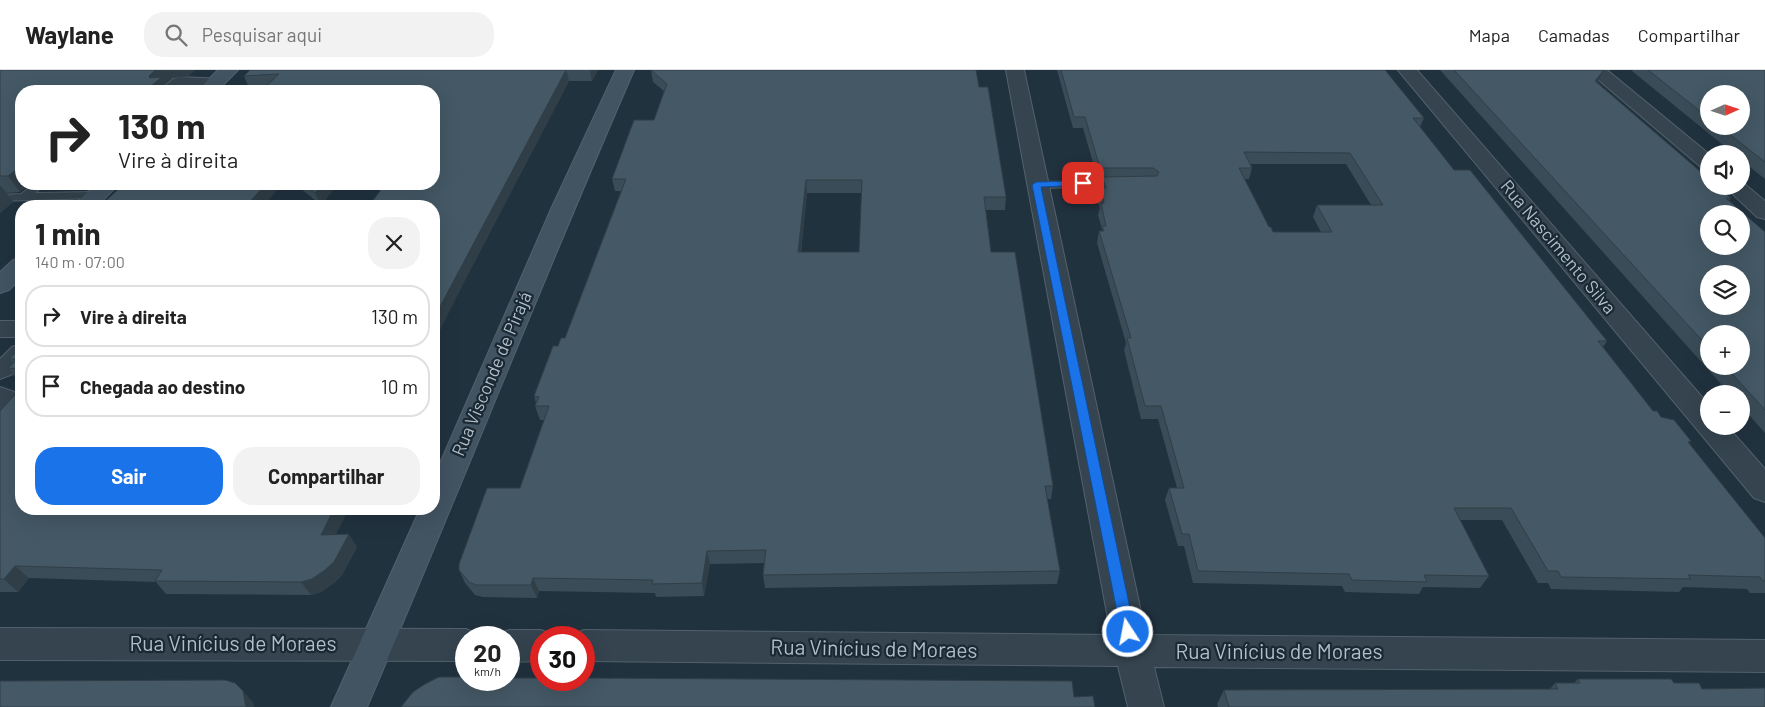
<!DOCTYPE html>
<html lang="pt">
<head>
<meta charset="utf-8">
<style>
  :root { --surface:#fff; --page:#f2f2f2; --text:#222; --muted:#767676; --line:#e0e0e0; --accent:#1a73e8 }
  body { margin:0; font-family:Barlow,sans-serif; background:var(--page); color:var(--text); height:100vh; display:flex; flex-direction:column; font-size:19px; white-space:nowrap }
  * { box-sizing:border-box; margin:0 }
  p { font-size:16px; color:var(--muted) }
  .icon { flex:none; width:28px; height:28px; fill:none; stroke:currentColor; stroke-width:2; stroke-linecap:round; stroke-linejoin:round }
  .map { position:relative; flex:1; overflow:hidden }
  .panel { position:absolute; left:15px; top:130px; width:425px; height:315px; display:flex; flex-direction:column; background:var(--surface); border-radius:20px; box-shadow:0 5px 20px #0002 }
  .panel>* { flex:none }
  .banner { position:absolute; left:15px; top:15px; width:425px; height:105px; border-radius:20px; box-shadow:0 5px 20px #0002; background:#fff; color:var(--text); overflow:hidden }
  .needle { width:32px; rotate:87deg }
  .buttons { position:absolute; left:1700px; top:15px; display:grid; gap:10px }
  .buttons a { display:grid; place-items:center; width:50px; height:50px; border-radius:50%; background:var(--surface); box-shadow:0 5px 20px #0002; font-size:25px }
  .speed { position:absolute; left:455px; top:556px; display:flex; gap:10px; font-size:25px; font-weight:700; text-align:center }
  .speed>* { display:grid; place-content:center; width:65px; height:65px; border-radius:50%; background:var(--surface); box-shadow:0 5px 20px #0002; line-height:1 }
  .speed small { font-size:12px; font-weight:400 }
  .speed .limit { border:8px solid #d22; background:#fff; color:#111 }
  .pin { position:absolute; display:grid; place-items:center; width:42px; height:42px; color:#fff; margin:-21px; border-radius:10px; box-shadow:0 2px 8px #0006 }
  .me { position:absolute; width:55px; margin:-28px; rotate:349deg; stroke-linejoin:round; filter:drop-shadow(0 0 4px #0008) }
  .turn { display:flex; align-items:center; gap:18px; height:105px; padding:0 20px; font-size:22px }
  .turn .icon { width:65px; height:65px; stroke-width:2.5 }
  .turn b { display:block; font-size:35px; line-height:42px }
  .round { display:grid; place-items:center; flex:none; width:52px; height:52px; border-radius:20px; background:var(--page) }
  .head { display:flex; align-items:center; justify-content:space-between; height:85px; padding:0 20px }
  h1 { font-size:30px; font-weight:700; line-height:38px }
  .action { display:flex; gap:10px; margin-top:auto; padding:10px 20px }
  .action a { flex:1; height:58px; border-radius:20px; background:var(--accent); color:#fff; font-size:20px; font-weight:700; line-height:58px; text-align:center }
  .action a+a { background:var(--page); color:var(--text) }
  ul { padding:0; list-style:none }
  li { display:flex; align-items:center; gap:15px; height:62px; margin:0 10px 8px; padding:0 10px; border:2px solid var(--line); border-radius:20px }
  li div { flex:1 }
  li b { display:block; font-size:19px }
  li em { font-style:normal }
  header { display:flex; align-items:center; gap:30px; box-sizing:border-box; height:70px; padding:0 25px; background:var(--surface); border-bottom:1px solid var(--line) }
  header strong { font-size:24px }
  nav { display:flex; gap:28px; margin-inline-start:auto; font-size:18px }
  .search { width:350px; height:45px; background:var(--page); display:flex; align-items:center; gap:12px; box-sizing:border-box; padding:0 18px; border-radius:20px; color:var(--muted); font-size:19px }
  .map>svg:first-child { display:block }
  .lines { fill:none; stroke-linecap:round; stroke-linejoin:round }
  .lane-casing { stroke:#53616c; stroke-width:2 }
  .street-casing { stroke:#53616c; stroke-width:2 }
  .secondary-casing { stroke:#53616c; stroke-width:2 }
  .lane { fill:#35444f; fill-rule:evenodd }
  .street { fill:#35444f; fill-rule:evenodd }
  .secondary { fill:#425362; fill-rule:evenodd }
  .wall { fill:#3a4c57; fill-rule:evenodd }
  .shaded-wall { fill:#303e47 }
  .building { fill:#445865; stroke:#303e47; fill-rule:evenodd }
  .route { fill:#1a73e8; stroke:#114b97 }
  .labels { text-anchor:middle; stroke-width:4.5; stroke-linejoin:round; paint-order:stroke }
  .street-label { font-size:18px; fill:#b0beca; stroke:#1a2933 }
  .near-street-label { font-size:21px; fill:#b0beca; stroke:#1a2933 }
</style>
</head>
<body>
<header>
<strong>Waylane</strong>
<div class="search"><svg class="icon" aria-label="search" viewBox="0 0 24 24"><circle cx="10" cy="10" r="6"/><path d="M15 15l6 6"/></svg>Pesquisar aqui</div>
<nav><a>Mapa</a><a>Camadas</a><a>Compartilhar</a></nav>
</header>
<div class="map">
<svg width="1765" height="637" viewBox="0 0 1765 637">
  <rect width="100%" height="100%" fill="#21323f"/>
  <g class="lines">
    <defs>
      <g id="lane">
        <polygon points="1120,111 1124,112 1125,114 1124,116 1037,118 1032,115 1037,112"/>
        <polygon points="34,114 45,114 35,123 96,122 101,125 96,128 0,131 0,125 21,124"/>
      </g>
      <g id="street">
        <polygon points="1006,0 1024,0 1146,565 1765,570 1765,602 1154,597 1164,637 1128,637 1118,596 584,591 584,568 570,568 572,565 584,560 1111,565"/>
        <polygon points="1398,0 1417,0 1709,335 1709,356 1727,356 1765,399 1765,432 1754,428"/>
        <polygon points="1587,0 1607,0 1709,84 1709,100 1702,98"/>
        <polygon points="180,7 222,9 224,13 222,17 215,19 159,21 173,9"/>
        <polygon points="1741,111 1765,131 1765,149 1757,147 1724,116 1741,116"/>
        <rect x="0" y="251" width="21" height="16"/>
        <polygon points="21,274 21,299 18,302 0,309 0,289 12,277"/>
        <path d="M0,317L20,324C25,338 13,348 0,352Z"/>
        <polygon points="0,558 466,559 478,564 480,568 466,568 466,591 0,590"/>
        <polygon points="509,560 541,560 553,565 555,568 541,568 541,591 509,592 509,568 495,568 497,565"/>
      </g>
      <g id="secondary">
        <polygon points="218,0 238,0 217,21 197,21"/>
        <path d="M616,0H634C542,211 458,425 367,637H331L420,439H434V407L552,137Z"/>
        <polygon points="96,114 119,114 97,136 73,136"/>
        <polygon points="21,188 21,208 9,220 0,223 0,202 13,190"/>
      </g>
    </defs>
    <use href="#lane" class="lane-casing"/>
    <use href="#street" class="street-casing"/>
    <use href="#secondary" class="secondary-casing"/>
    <use href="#lane" class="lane"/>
    <use href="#street" class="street"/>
    <use href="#secondary" class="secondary"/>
  </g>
  <g class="wall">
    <polygon points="0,0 189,6 172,8 165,14 21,21 20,122 6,123 13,132 0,143"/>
    <polygon points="250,0 598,0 592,11 569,11 474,193 434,114 266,17 249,18 244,6"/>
    <path d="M651,0L979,17L1006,127L1005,140H986L991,182L1053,416L1051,429H1047L1060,501L1057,514L765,518L763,505L764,493L710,494L704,526L656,527L655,523L539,521L537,528L483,527L475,525L465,513L459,500L520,418L544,350H540L535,336L536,333L534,326L558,276L565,268L621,121H615L612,109L654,50L664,21L653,12ZM807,123H862L859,182H801Z"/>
    <path d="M1057,0H1385L1424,48L1420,57L1454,100L1607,271L1603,277L1653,341L1661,347L1691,371L1689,373L1765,468V523H1750L1747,519L1683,517L1679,522L1551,519L1548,513H1538L1502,450H1460L1489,506L1480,518L1423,517L1419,524L1345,522L1342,516L1193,513L1184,476H1178L1165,430L1169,418H1177L1158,349H1141L1124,280L1126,273L1097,173L1099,161H1102V159L1098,145L1100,138L1097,130L1102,110H1098L1083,58H1073ZM1250,94H1346L1371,135H1317L1313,147L1321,162H1273L1269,157L1244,109H1249L1252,98Z"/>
    <path d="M1440,0H1602L1597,12L1731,128L1729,131L1765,162V363L1741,336V324H1730ZM1709,264L1741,296H1709Z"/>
    <path d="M1633,0H1765V109L1741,90V84H1734L1632,1ZM1709,24L1741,56H1709Z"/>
    <polygon points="295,114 338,114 321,135"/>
    <polygon points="21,277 21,312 19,312 8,298 13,294 9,289"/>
    <polygon points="0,341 21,439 336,465 357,477 342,505 334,513 321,522 311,525 166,524 156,512 29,508 18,522 0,522"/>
    <polygon points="1578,609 1674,613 1702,619 1765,637 1218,637 1217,634 1224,620 1550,619 1555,613 1574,613"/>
  </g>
  <g class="shaded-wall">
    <polygon points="155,0 195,0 189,6 172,8 165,14 170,21 145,21 149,6"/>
    <polygon points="566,0 569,11 474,193 434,272 434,248 469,180"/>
    <polygon points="590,0 598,0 592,11"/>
    <polygon points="1603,1 1598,12 1589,21 1595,11"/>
    <polygon points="21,96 21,114 31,114 20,122 8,106"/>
    <polygon points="806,110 807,123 799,195 798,182"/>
    <polygon points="266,114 283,114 263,136 246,136"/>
    <polygon points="322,114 338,114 321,135 315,123"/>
    <polygon points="1,116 13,132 0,143 0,117"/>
    <polygon points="334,439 349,439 329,478 321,465"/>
    <polygon points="349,464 357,477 342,505 334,513 321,522 311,525 301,512"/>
    <polygon points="707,481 710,494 704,526 702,513"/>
    <polygon points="15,496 29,508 18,522 4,509"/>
    <polygon points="533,508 539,521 537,528 531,515"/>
    <polygon points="243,621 253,632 254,637 246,637"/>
  </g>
  <g class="building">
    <polygon points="0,0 155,0 149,6 150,8 162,7 145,21 21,21 21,96 8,106 0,106"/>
    <polygon points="250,0 566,0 434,248 434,136 369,136 385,114 434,114 434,21 261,21 279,4 244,6"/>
    <path d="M651,0H976L979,17H988L1006,127H984L991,182H1015L1053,416H1045L1060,501L763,505L766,480L707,481L702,513L652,514L653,510L533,508L531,515H476L469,512L459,500V494L487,418H520L549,336H535L539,327L534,326L553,276H558L561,268H565L626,109H612L634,50H654L667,14ZM806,110H862L859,182H798Z"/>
    <path d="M1061,0H1385L1424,48H1413L1454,100H1470L1474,105L1607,271H1598L1653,341H1657L1661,347L1674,350L1691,371L1688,372L1765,468V511H1763L1760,507L1688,505L1691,509L1561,507L1558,501H1548L1511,438H1454L1489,506L1424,505L1427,512L1352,510L1349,504L1198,501L1189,464H1182L1169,418H1184L1161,336H1145L1127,268H1131L1099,161H1104L1102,156H1106L1101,133H1104L1100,118H1106L1102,107L1157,106L1159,102L1153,98H1100L1085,47H1074ZM1244,82L1350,83L1383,135H1317L1332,162H1273L1271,157H1269L1239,98H1252Z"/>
    <path d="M1454,0H1602L1603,1L1595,11L1709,109V116H1717L1731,128H1726L1765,162V340L1725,296H1741V264H1709V278ZM1709,144H1741V176H1709ZM1709,204H1741V236H1709Z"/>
    <polygon points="1648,0 1765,0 1765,92 1719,56 1741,56 1741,24 1709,24 1709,48"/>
    <polygon points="124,114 266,114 246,136 100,136"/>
    <polygon points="304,114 322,114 315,123"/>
    <polygon points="21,277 21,299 8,298 17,289 9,289"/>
    <polygon points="21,318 21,439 334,439 321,465 349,464 334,492 325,500 312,509 301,512 155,511 162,500 15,496 4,509 0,509 0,341"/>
    <polygon points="439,607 466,607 466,610 509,610 509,608 541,608 541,610 584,610 584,608 1072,611 1074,627 1093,626 1095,637 401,637 413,622 425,614"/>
    <polygon points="1578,609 1671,609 1674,613 1699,613 1702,619 1765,618 1765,637 1229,637 1224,620 1558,619 1555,613 1580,613"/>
    <polygon points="225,610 235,613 243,621 246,637 0,637 0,611"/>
  </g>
  <polygon class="route" points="1083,111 1087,111 1087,115 1041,117 1135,562 1133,566 1128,568 1123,566 1121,562 1032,115 1036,112"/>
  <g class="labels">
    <g class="street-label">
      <text transform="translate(1558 177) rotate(50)" y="6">Rua Nascimento Silva</text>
      <text transform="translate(492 304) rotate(-67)" y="6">Rua Visconde de Pirajá</text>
    </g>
    <g class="near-street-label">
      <text x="233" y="581">Rua Vinícius de Moraes</text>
      <text transform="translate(874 579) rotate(1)" y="7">Rua Vinícius de Moraes</text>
      <text x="1279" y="589">Rua Vinícius de Moraes</text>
    </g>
  </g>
</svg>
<div class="buttons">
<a><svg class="needle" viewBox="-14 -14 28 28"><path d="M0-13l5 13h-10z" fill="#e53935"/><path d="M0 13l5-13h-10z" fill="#767676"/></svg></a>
<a><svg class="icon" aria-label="sound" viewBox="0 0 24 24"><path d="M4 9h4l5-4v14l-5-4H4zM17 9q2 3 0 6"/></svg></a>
<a><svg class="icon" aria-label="search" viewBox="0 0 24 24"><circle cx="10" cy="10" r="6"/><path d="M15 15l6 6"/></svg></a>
<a><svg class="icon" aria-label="layers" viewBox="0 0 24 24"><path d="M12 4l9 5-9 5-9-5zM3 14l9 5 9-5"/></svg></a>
<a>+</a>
<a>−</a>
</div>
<div class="speed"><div>20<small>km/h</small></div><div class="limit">30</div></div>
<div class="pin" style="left:1083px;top:113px;background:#d93025"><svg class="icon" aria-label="arrive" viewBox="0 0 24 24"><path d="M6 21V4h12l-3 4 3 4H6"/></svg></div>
<svg class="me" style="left:1128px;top:562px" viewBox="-20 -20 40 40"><circle r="17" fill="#1a73e8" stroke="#fff" stroke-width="3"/><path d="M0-11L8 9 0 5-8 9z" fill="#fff"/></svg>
<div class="banner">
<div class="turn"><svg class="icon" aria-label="right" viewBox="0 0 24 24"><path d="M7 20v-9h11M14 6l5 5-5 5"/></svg><div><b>130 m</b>Vire à direita</div></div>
</div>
<section class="panel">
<div class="head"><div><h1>1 min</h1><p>140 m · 07:00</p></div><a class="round"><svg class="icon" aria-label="close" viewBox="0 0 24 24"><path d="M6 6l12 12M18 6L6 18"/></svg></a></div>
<ul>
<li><svg class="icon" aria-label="right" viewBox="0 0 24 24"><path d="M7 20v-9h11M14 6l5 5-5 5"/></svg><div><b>Vire à direita</b></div><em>130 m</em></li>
<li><svg class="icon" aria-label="arrive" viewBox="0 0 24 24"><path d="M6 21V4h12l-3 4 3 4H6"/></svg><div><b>Chegada ao destino</b></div><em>10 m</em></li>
</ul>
<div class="action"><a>Sair</a><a>Compartilhar</a></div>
</section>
</div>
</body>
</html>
